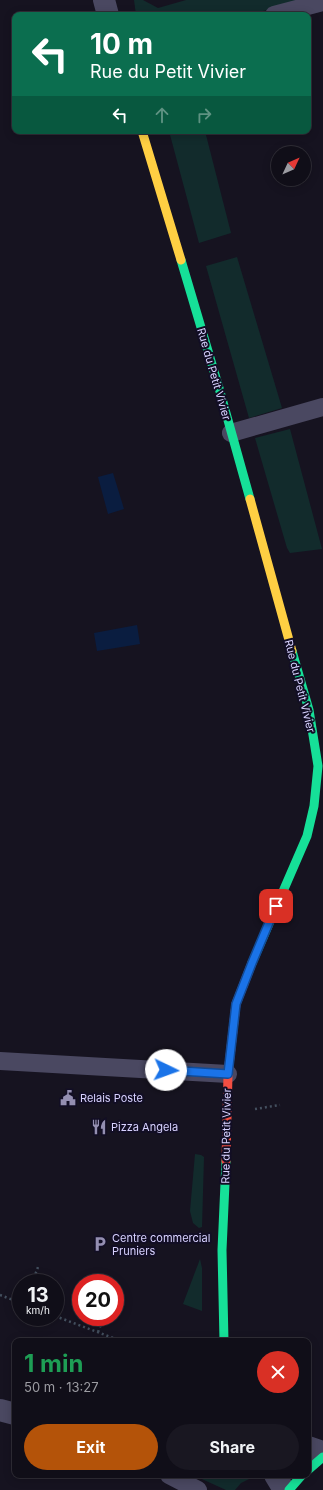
<!DOCTYPE html>
<html lang="en">
<head>
<meta charset="utf-8">
<style>
  :root { --surface:#100e18; --page:#191721; --text:#f1f3f6; --muted:#9c9ca2; --line:#302e37; --accent:#b45309 }
  body { margin:0; font-family:Inter,sans-serif; background:var(--page); color:var(--text); height:100vh; display:flex; flex-direction:column; font-size:15px; white-space:nowrap }
  * { box-sizing:border-box; margin:0 }
  p { font-size:13px; color:var(--muted) }
  .icon { flex:none; width:22px; height:22px; fill:none; stroke:currentColor; stroke-width:2; stroke-linecap:round; stroke-linejoin:round }
  .map { position:relative; flex:1; overflow:hidden }
  .sheet { position:absolute; left:12px; top:1338px; width:299px; height:140px; display:flex; flex-direction:column; background:var(--surface); border-radius:8px; box-shadow:0 2px 10px #0003,0 0 0 1px var(--line) }
  .sheet>* { flex:none }
  .hud { position:absolute; left:12px; top:12px; width:299px; height:122px; border-radius:8px; box-shadow:0 2px 10px #0003,0 0 0 1px var(--line); background:#0b6e4f; color:#fff; overflow:hidden }
  .needle { width:26px; rotate:46deg }
  .tools { position:absolute; left:271px; top:146px; display:grid; gap:8px }
  .tools a { display:grid; place-items:center; width:40px; height:40px; border-radius:50%; background:var(--surface); box-shadow:0 2px 10px #0003,0 0 0 1px var(--line); font-size:20px }
  .speed { position:absolute; left:12px; top:1274px; display:flex; gap:8px; font-size:20px; font-weight:700; text-align:center }
  .speed>* { display:grid; place-content:center; width:52px; height:52px; border-radius:50%; background:var(--surface); box-shadow:0 2px 10px #0003,0 0 0 1px var(--line); line-height:1 }
  .speed small { font-size:10px; font-weight:400 }
  .speed .limit { border:6px solid #d22; background:#fff; color:#111 }
  .pin { position:absolute; display:grid; place-items:center; width:34px; height:34px; color:#fff; margin:-17px; border-radius:8px; box-shadow:0 2px 6px #0006 }
  .me { position:absolute; width:44px; margin:-22px; rotate:93deg; stroke-linejoin:round; filter:drop-shadow(0 0 3px #0008) }
  .turn { display:flex; align-items:center; gap:14px; height:84px; padding:0 12px; font-size:18px }
  .turn .icon { width:52px; height:52px; stroke-width:2.5 }
  .turn b { display:block; font-size:28px; line-height:34px }
  .lanes { display:flex; align-items:center; height:38px; padding:0 12px; background:#0003; justify-content:center; gap:20px; direction:ltr }
  .lanes .off { opacity:.35 }
  .round { display:grid; place-items:center; flex:none; width:42px; height:42px; border-radius:21px; background:var(--page) }
  .head { display:flex; align-items:center; justify-content:space-between; height:68px; padding:0 12px }
  h1 { font-size:24px; font-weight:700; line-height:30px; color:#1e9e55 }
  .cta { display:flex; gap:8px; margin-top:auto; padding:8px 12px }
  .cta a { flex:1; height:46px; border-radius:24px; background:var(--accent); color:#fff; font-size:16px; font-weight:700; line-height:46px; text-align:center }
  .cta a+a { background:var(--page); color:var(--text) }
  .map>svg:first-child { display:block }
  .green { fill:#122b2c }
  .water { fill:#0a1d40 }
  .lines { fill:none; stroke-linecap:round; stroke-linejoin:round }
  .path { stroke:#44505f; stroke-width:2.5; stroke-dasharray:2 3; stroke-linecap:butt }
  .lane { stroke:#4a4861; stroke-width:18 }
  .street { stroke:#4a4861; stroke-width:22 }
  .fast { stroke:#16e098; stroke-width:9 }
  .slow { stroke:#ffcf43; stroke-width:9 }
  .jam { stroke:#f24e42; stroke-width:9 }
  .route-casing { stroke:#114b97; stroke-width:10 }
  .route { stroke:#1a73e8; stroke-width:7 }
  .labels { text-anchor:middle; stroke-width:4; stroke-linejoin:round; paint-order:stroke }
  .street-label { font-size:11px; fill:#d8d2ff; stroke:#120e25 }
  .poi-label { font-size:11px; fill:#d8d2ff; stroke:#120e25; text-anchor:start }
</style>
</head>
<body>
<div class="map">
<svg width="323" height="1490" viewBox="0 0 323 1490">
  <rect width="100%" height="100%" fill="#161320"/>
  <g class="green">
    <polygon points="134,0 143,0 158,8 186,0 298,0 295,3 247,15 136,15"/>
    <polygon points="169,131 205,131 231,233 199,243"/>
    <polygon points="237,257 282,408 249,418 206,266"/>
    <polygon points="290,429 322,549 290,553 287,548 255,438"/>
    <polygon points="195,1154 201,1155 204,1157 202,1227 199,1228 193,1223 190,1211"/>
    <polygon points="200,1259 202,1268 202,1311 183,1304"/>
    <polygon points="193,1475 249,1475 249,1479 241,1483 235,1490 226,1490"/>
  </g>
  <g class="water">
    <polygon points="113,473 124,509 108,514 98,477"/>
    <polygon points="137,625 140,644 97,651 94,633"/>
  </g>
  <g class="lines">
    <g class="path">
      <polyline points="255,1109 280,1105"/>
      <polyline points="32,1283 38,1267"/>
      <polyline points="0,1295 21,1303"/>
      <polyline points="55,1316 121,1341"/>
      <polyline points="98,1332 104,1317"/>
    </g>
    <g class="lane">
      <polyline points="274,15 323,2"/>
      <polyline points="231,433 323,407"/>
      <polyline points="0,1061 228,1074"/>
      <polyline points="169,1475 198,1490"/>
    </g>
    <g class="street">
      <polyline points="104,0 108,15"/>
      <polyline points="0,1410 15,1414"/>
      <polyline points="308,1447 323,1452"/>
      <polyline points="275,1475 284,1490"/>
    </g>
    <g class="fast">
      <polyline points="181,260 219,388 250,499"/>
      <polyline points="252,963 307,836 314,806 318,766 309,710 292,651"/>
      <polyline points="224,1341 222,1250 226,1161"/>
      <polyline points="308,1470 323,1457"/>
      <polyline points="289,1490 302,1475"/>
    </g>
    <g class="slow">
      <polyline points="142,131 181,260"/>
      <polyline points="250,499 292,651"/>
    </g>
    <polyline class="jam" points="226,1161 228,1074 236,1004 252,963"/>
  </g>
  <g class="lines">
    <defs>
      <polyline id="route" points="166,1070 228,1074 236,1004 252,963 276,906"/>
    </defs>
    <use href="#route" class="route-casing"/>
    <use href="#route" class="route"/>
  </g>
  <defs>
    <symbol id="civic-bare" viewBox="-9 -9 18 18"><path d="M-.6-6.5H3V-4.5H.6V-3L4-1V1h2V6H-6V1h2V-1L-.6-3ZM-1.2 2.5V6h2.4V2.5Z" fill="#948fb1" stroke="#120e25" stroke-width="2.5" paint-order="stroke"/></symbol>
    <symbol id="restaurant-bare" viewBox="-9 -9 18 18"><path d="M-5-6h1v4h1v-4h1v4h1v-4h1v5L-1.5 .5V6h-2V.5L-5-1ZM5-6V6H3V1.5H1.5Q1.5-4 5-6Z" fill="#948fb1" stroke="#120e25" stroke-width="2.5" paint-order="stroke"/></symbol>
    <symbol id="parking-bare" viewBox="-9 -9 18 18"><path d="M-3.5-5.5H1a3.5 3.5 0 0 1 0 7H-1V5.5H-3.5ZM-1-3.4V-.6H.8a1.4 1.4 0 0 0 0-2.8Z" fill="#948fb1" stroke="#120e25" stroke-width="2.5" paint-order="stroke"/></symbol>
  </defs>
  <g fill-rule="evenodd">
    <use href="#civic-bare" x="57" y="1087" width="22" height="22"/>
    <use href="#restaurant-bare" x="88" y="1116" width="22" height="22"/>
    <use href="#parking-bare" x="89" y="1233" width="22" height="22"/>
  </g>
  <g class="labels">
    <g class="street-label">
      <text transform="translate(214 374) rotate(74)" y="4">Rue du Petit Vivier</text>
      <text transform="translate(300 686) rotate(76)" y="4">Rue du Petit Vivier</text>
      <text transform="translate(226 1136) rotate(-89)" y="4">Rue du Petit Vivier</text>
    </g>
    <g class="poi-label">
      <text x="80" y="1102">Relais Poste</text>
      <text x="111" y="1131">Pizza Angela</text>
      <text x="112" y="1242">Centre commercial<tspan x="112" dy="13">Pruniers</tspan></text>
    </g>
  </g>
</svg>
<div class="tools">
<a><svg class="needle" viewBox="-14 -14 28 28"><path d="M0-13l5 13h-10z" fill="#e53935"/><path d="M0 13l5-13h-10z" fill="#9c9ca2"/></svg></a>
</div>
<div class="speed"><div>13<small>km/h</small></div><div class="limit">20</div></div>
<div class="pin" style="left:276px;top:906px;background:#d93025"><svg class="icon" aria-label="arrive" viewBox="0 0 24 24"><path d="M6 21V4h12l-3 4 3 4H6"/></svg></div>
<svg class="me" style="left:166px;top:1070px" viewBox="-20 -20 40 40"><circle r="19" fill="#fff"/><path d="M0-13L10 11 0 6-10 11z" fill="#1a73e8"/></svg>
<div class="hud">
<div class="turn"><svg class="icon" aria-label="left" viewBox="0 0 24 24"><path d="M17 20v-9H6M10 6l-5 5 5 5"/></svg><div><b>10 m</b>Rue du Petit Vivier</div></div>
<div class="lanes"><svg class="icon" aria-label="left" viewBox="0 0 24 24"><path d="M17 20v-9H6M10 6l-5 5 5 5"/></svg><svg class="icon off" aria-label="ahead" viewBox="0 0 24 24"><path d="M12 20V5M6 11l6-6 6 6"/></svg><svg class="icon off" aria-label="right" viewBox="0 0 24 24"><path d="M7 20v-9h11M14 6l5 5-5 5"/></svg></div>
</div>
<section class="sheet">
<div class="head"><div><h1>1 min</h1><p>50 m · 13:27</p></div><a class="round" style="background:#d93025;color:#fff"><svg class="icon" aria-label="close" viewBox="0 0 24 24"><path d="M6 6l12 12M18 6L6 18"/></svg></a></div>
<div class="cta"><a>Exit</a><a>Share</a></div>
</section>
</div>
</body>
</html>
